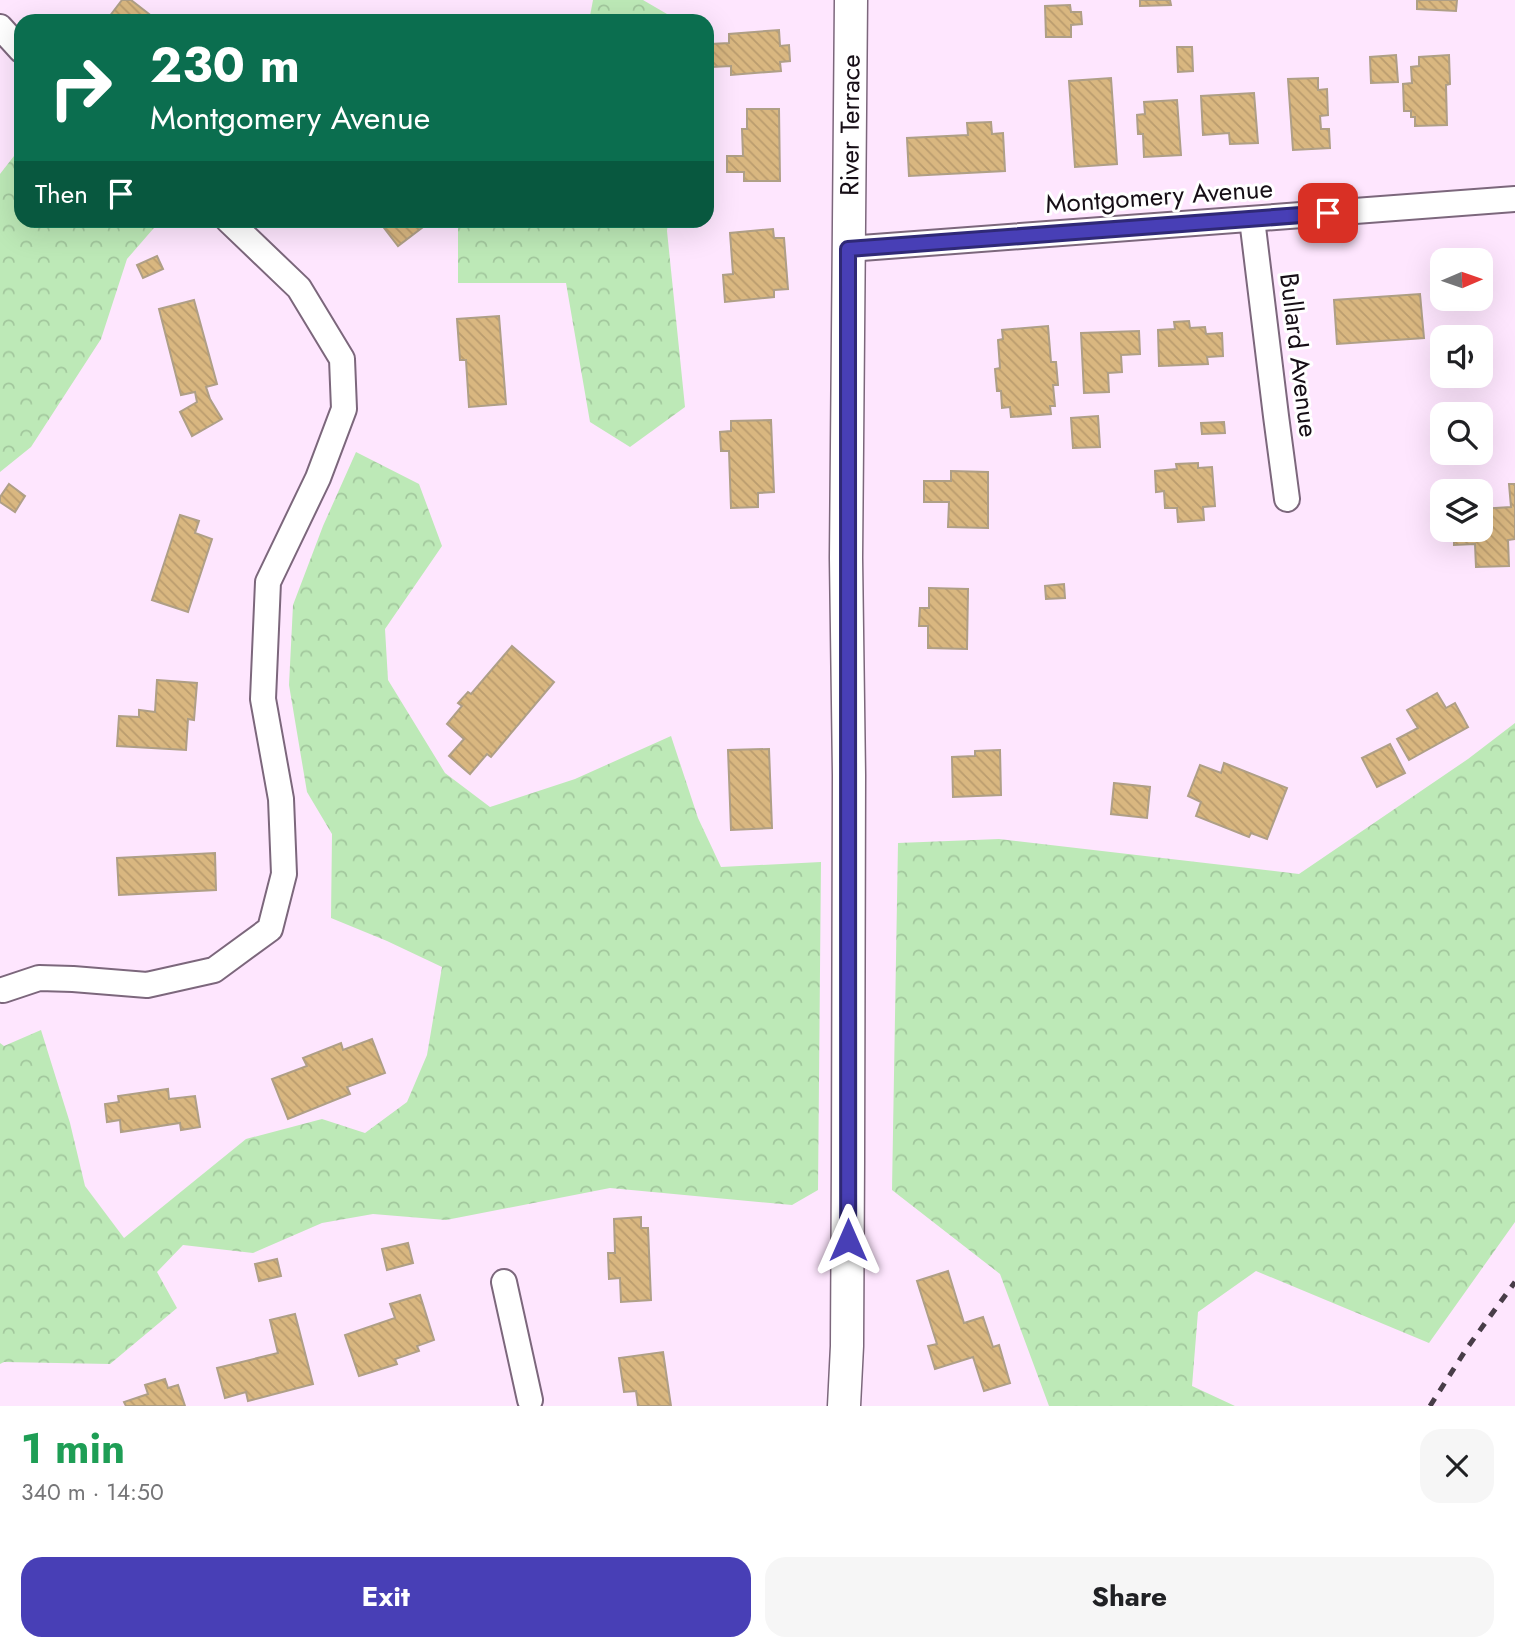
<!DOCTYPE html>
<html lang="en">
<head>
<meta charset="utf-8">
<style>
  :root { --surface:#fff; --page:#f6f6f6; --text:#202124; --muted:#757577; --accent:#483fb6 }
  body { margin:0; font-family:Jost,sans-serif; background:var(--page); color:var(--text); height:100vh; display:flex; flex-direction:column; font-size:26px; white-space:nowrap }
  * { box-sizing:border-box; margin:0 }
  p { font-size:23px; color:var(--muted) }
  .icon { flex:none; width:38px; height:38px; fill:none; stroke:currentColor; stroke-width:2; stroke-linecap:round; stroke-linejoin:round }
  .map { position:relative; height:1406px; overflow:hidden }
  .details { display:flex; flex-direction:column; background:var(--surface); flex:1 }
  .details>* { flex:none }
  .hud { position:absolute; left:14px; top:14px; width:700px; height:214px; border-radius:21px; box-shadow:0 7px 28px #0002; background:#0b6e4f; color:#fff; overflow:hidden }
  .needle { width:46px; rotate:88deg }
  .tools { position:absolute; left:1430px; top:248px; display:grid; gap:14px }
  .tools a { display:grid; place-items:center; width:63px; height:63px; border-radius:14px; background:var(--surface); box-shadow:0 7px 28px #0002; font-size:35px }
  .pin { position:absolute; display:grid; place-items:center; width:60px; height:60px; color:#fff; margin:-30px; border-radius:14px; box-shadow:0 4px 10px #0006 }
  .me { position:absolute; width:77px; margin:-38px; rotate:0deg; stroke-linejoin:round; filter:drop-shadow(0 0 5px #0008) }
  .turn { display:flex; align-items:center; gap:24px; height:147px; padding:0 21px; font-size:32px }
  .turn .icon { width:91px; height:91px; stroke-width:2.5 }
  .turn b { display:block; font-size:49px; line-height:60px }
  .then { display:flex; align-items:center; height:66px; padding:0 21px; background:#0003; gap:14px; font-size:26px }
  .round { display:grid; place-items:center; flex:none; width:74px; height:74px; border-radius:21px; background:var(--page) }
  .summary { display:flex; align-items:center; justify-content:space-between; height:119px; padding:0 21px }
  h1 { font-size:42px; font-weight:700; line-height:52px; color:#1e9e55 }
  .primary-button { display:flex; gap:14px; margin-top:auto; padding:14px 21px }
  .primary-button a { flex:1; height:80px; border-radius:21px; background:var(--accent); color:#fff; font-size:28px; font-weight:700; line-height:80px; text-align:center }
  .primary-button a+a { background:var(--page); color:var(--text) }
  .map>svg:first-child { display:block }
  .forest { fill:url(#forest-crowns) }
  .building { fill:url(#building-back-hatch); stroke:#af9f86; stroke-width:2 }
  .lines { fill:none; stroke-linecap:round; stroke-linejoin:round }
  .minor-casing { stroke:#7c677c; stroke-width:28 }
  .tertiary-casing { stroke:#7c677c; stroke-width:35 }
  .minor { stroke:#fff; stroke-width:24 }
  .tertiary { stroke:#fff; stroke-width:32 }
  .rail { stroke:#483d48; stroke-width:5; stroke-dasharray:9 9; stroke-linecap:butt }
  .route-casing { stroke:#2f2976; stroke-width:18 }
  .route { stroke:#483fb6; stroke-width:12 }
  .labels { text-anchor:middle; stroke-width:6; stroke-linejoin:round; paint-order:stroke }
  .street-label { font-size:26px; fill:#160e16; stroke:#fff }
</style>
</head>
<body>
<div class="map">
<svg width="1515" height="1406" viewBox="0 0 1515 1406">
  <defs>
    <pattern id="forest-crowns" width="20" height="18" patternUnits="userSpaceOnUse" patternTransform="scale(1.75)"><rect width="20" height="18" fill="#bde9b7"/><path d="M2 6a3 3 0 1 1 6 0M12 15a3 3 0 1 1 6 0" fill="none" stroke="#a2c79d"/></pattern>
    <pattern id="building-back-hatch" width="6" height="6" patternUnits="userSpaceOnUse" patternTransform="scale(1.75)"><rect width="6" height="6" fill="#d9b780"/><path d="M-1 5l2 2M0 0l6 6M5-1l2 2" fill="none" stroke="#ba9c6e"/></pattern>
  </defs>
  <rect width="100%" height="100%" fill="#fee6fe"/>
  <g class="forest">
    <polygon points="593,0 643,0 679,21 589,21"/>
    <polygon points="21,147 21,220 160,221 127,259 101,339 31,447 0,472 0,174"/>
    <polygon points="458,221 668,221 667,231 685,407 630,447 590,422 566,283 458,283"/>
    <polygon points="356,452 419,484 442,546 385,629 388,680 445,773 490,807 575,779 671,736 698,818 721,867 821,862 818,1190 792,1205 610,1188 446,1220 373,1214 322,1223 253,1253 183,1245 157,1272 177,1308 110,1364 4,1362 0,1364 0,1043 4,1046 41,1030 70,1123 85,1186 124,1238 246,1139 322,1119 365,1133 407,1102 427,1055 442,967 387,941 331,918 332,834 307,792 289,685 293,605 323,526"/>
    <polygon points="1515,723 1515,1222 1429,1343 1256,1271 1198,1312 1192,1386 1235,1406 1049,1406 1000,1274 892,1190 898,843 999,839 1299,874 1468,759"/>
  </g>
  <g class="building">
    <polygon points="122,0 131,0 158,21 106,21"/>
    <polygon points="1140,0 1170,0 1171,5 1140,6"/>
    <polygon points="1417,0 1457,0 1456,11 1417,9"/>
    <polygon points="1070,5 1071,12 1081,12 1082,24 1071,25 1071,37 1046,37 1045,6"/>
    <polygon points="779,30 780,46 789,45 790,61 780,62 781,71 731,75 731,66 712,67 711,44 729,43 729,34"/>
    <polygon points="1177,47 1192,47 1193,71 1178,72"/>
    <polygon points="1396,55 1398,82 1371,83 1370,57"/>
    <polygon points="1449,55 1450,84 1446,85 1447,125 1415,126 1415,117 1411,117 1411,111 1404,111 1403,84 1412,83 1411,67 1419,66 1419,57"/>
    <polygon points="1111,78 1117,164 1075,167 1069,81"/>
    <polygon points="1318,78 1318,90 1327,89 1328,115 1320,116 1321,129 1329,129 1330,148 1293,150 1288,79"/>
    <polygon points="1254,93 1258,143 1230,144 1229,133 1203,135 1201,96"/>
    <polygon points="1177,100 1181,155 1144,157 1143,134 1138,134 1137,115 1145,114 1144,102"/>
    <polygon points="747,109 779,109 780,181 744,181 744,172 727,172 727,156 743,156 742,129 747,129"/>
    <polygon points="991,122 992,134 1003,133 1005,171 909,176 907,138 968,135 967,123"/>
    <polygon points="378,220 418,220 423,227 398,246"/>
    <polygon points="773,229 774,238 784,238 788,289 774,290 774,297 725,302 723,275 733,274 730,233"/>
    <polygon points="157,256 163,269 143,278 137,265"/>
    <polygon points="1420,294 1424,338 1337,344 1334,300"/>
    <polygon points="194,300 217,384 206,387 210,399 222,419 192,436 180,412 197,402 195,392 181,395 159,309"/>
    <polygon points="499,316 506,404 469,407 466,360 460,360 457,319"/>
    <polygon points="1189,321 1190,328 1205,327 1206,334 1222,333 1223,356 1207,357 1208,364 1159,366 1158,330 1175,329 1174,322"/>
    <polygon points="1048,326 1051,362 1056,362 1058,385 1053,385 1055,406 1050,406 1051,414 1011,417 1010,407 1002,408 1001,391 997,391 995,369 1000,368 998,340 1003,339 1002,330"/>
    <polygon points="1139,331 1140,354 1121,355 1122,372 1108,373 1109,392 1084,393 1081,333"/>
    <polygon points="1098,416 1100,447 1073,448 1071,418"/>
    <polygon points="771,420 774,492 758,493 758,507 731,508 729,451 721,451 720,432 731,431 731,421"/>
    <polygon points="1224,422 1225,433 1202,434 1201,423"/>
    <polygon points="1198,463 1198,468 1212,467 1215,506 1203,507 1204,520 1178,522 1177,508 1165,508 1164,491 1156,492 1155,471 1177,469 1176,464"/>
    <polygon points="951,471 988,472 988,528 948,527 949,502 924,502 924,481 951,481"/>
    <polygon points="9,484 25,496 15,512 0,502 0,497"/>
    <polygon points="1509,484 1515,484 1515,539 1508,540 1509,566 1476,567 1475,544 1454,545 1454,530 1480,530 1480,509 1511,507"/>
    <polygon points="180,515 199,521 195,533 212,539 188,612 152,600"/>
    <polygon points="1064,584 1065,598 1046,599 1045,586"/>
    <polygon points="929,588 968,589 967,649 928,648 928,626 919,626 920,608 929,608"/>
    <polygon points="512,646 554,682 491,757 487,754 470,774 449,756 464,739 447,724 462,706 458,703 468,692 471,694"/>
    <polygon points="157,680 197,683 194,720 188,719 186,750 117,746 119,716 139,717 139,710 155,712"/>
    <polygon points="1437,693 1446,708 1455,703 1468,727 1409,760 1397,739 1418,728 1407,710"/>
    <polygon points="1390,744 1405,773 1377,787 1362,758"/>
    <polygon points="769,749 772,828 731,830 728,750"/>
    <polygon points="1000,750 1001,795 953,797 952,757 975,756 975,751"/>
    <polygon points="1224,763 1287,788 1267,839 1251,833 1249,837 1196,816 1201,802 1188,796 1200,765 1221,773"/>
    <polygon points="1114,783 1150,787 1147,818 1111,814"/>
    <polygon points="215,853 216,890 119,895 117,858"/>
    <polygon points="372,1039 385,1073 347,1087 350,1094 288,1119 272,1079 307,1066 303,1058 341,1043 343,1050"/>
    <polygon points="168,1089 169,1099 195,1096 200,1127 181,1130 180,1123 121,1132 120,1120 107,1122 105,1104 119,1102 118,1096"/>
    <polygon points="641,1217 641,1228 648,1228 651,1300 621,1302 620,1278 609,1279 608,1253 615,1253 614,1219"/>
    <polygon points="408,1243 413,1263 387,1270 382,1249"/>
    <polygon points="277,1259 281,1276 259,1281 255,1264"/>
    <polygon points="948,1271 964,1323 983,1317 993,1347 999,1345 1010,1383 984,1391 973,1357 935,1369 928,1346 937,1344 917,1281"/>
    <polygon points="420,1295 434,1340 417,1346 419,1351 395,1359 397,1364 359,1376 345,1335 395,1318 390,1304"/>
    <polygon points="295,1314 313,1384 248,1401 246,1392 225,1398 217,1368 278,1353 270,1320"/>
    <polygon points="663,1352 671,1406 638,1406 636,1391 624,1392 619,1358"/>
    <polygon points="165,1379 168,1388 178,1385 185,1406 126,1406 124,1402 148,1394 145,1385"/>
  </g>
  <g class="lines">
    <defs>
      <g id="minor">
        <polyline points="0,27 21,50"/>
        <polyline points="1252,219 1276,416 1287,499"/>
        <polyline points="848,249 1515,199"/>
        <polyline points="3,990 39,978 73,979 147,985 214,970 270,929 284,874 281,799 263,699 268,582 318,478 344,409 342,359 299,288 228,220"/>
        <polyline points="504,1282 530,1400"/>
      </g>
      <g id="tertiary">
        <path id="s1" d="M844,1406L847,1346L848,1161L849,775L846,558L851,0"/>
      </g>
    </defs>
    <use href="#minor" class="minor-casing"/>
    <use href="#tertiary" class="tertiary-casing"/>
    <use href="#minor" class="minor"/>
    <use href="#tertiary" class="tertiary"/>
    <polyline class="rail" points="1430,1406 1467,1348 1515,1282"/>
  </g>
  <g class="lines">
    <defs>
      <path id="route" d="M848,1240C850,910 846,580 848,249L1328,213"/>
    </defs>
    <use href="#route" class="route-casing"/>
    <use href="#route" class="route"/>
  </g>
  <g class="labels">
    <g class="street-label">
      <text dy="9" stroke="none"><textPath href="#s1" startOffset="1281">River Terrace</textPath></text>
      <text transform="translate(1159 196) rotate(-4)" y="9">Montgomery Avenue</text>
      <text transform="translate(1299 355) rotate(83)" y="9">Bullard Avenue</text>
    </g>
  </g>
</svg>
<div class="tools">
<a><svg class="needle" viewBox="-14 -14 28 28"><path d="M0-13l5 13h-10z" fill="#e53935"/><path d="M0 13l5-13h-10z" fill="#757577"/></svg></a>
<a><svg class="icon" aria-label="sound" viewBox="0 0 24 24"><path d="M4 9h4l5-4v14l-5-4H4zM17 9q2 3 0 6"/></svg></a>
<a><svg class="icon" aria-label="search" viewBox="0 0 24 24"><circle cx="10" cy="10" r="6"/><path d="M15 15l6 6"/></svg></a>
<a><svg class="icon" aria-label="layers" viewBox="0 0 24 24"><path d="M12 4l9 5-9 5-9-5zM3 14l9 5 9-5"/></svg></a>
</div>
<div class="pin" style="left:1328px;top:213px;background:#d93025"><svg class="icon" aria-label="arrive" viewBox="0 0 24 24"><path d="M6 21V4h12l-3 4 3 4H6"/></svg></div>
<svg class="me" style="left:848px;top:1240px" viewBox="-20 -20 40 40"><path d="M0-17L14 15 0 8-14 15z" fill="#483fb6" stroke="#fff" stroke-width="4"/></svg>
<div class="hud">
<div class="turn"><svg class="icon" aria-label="right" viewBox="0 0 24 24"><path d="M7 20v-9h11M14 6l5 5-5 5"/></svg><div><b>230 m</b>Montgomery Avenue</div></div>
<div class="then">Then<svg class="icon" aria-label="arrive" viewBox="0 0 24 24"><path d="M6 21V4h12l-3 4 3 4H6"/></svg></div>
</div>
</div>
<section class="details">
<div class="summary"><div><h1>1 min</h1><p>340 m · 14:50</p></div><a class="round"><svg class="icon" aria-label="close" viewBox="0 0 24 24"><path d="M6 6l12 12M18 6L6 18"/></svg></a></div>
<div class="primary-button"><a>Exit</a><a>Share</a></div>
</section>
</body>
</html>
